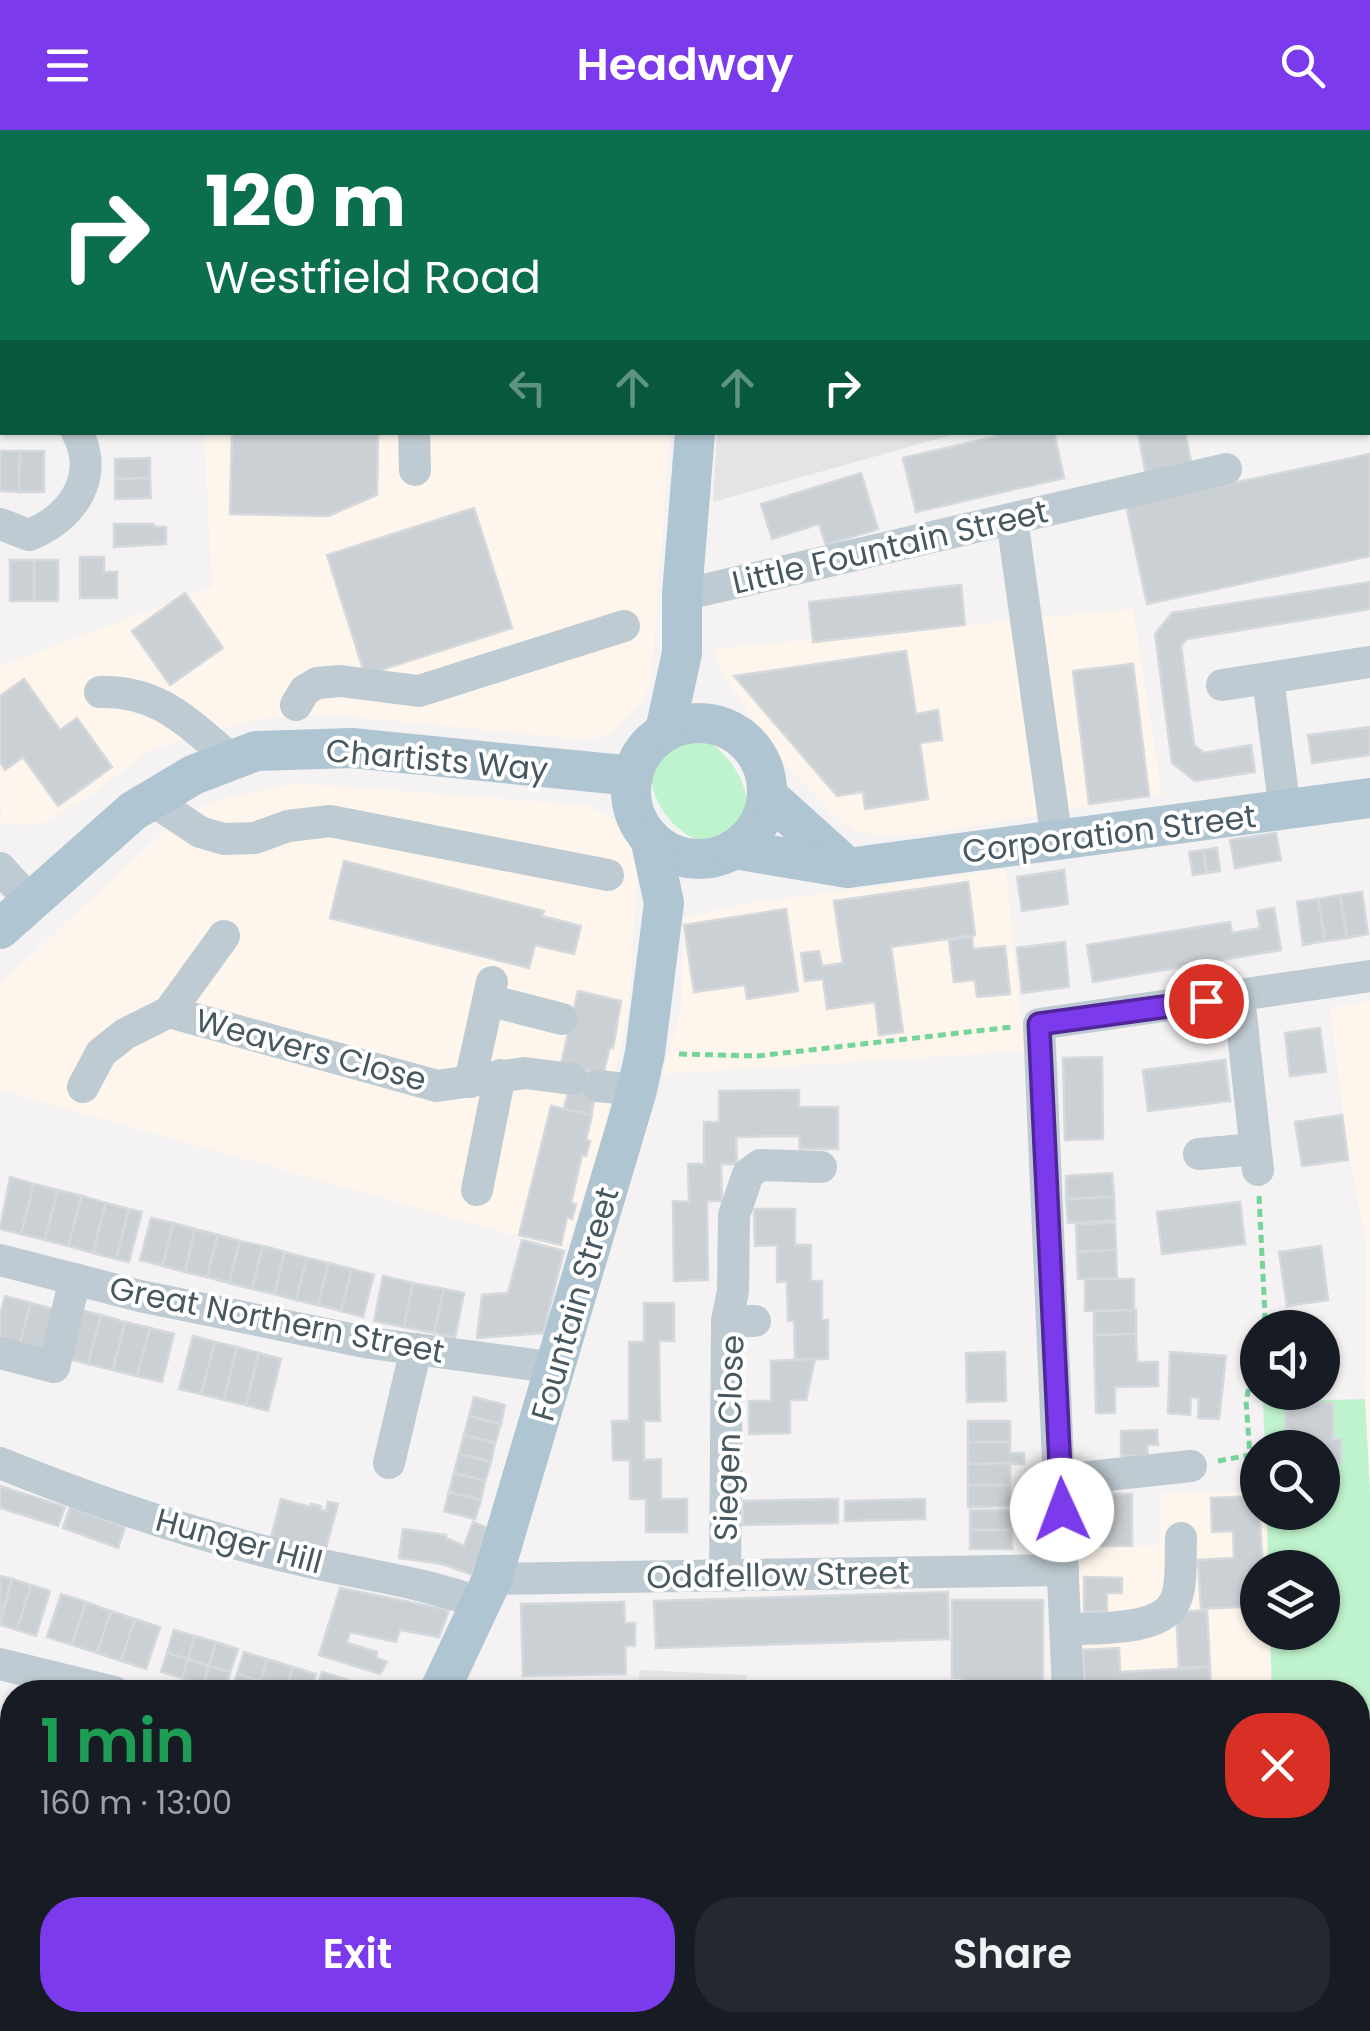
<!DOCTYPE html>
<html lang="en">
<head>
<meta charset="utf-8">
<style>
  :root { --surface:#171b24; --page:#242831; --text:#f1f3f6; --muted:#9ea1a6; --accent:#7c3aed }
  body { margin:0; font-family:Poppins,sans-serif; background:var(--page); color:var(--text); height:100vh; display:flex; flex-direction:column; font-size:38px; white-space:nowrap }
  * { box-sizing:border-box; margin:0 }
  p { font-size:32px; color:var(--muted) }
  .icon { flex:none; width:55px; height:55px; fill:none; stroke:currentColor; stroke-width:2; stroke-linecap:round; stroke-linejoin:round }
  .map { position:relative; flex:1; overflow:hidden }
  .side { position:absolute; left:0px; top:1550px; width:1370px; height:352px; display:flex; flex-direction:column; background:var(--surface); border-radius:40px 40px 0 0; box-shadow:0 2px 8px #0004 }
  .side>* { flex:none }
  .guide { position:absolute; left:0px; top:0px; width:1370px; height:305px; box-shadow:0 2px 8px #0004; background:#0b6e4f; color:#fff; overflow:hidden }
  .tools { position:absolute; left:1240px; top:1180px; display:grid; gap:20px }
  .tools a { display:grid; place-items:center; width:100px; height:100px; border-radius:50%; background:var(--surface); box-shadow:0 2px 8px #0004; font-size:50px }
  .pin { position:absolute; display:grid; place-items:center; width:85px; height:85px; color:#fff; margin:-42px; border:5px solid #fff; border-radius:50%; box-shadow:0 2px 10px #0007 }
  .me { position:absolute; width:110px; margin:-55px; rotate:358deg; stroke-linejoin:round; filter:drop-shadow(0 0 8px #0008) }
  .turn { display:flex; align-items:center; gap:35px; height:210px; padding:0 40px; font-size:45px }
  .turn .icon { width:130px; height:130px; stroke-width:2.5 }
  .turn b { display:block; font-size:70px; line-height:85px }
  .lanes { display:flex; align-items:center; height:95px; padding:0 40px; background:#0003; justify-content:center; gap:50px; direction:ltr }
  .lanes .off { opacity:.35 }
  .round { display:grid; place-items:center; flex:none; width:105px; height:105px; border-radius:40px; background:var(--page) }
  .headline { display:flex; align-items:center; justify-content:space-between; height:170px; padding:0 40px }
  h1 { font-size:60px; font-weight:600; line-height:75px; color:#1e9e55 }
  .button { display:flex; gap:20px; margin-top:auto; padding:20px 40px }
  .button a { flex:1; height:115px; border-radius:40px; background:var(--accent); color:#fff; font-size:40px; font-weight:600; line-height:115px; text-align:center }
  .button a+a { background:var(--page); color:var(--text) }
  header { display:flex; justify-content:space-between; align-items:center; height:130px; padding:0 40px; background:var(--accent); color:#fff; font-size:45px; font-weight:600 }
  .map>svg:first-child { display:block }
  .commercial { fill:#fef6ec }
  .education { fill:#e5e3e4 }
  .green { fill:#bff3cd }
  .building { fill:#cbd0d4; stroke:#d5d9dd; stroke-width:2.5 }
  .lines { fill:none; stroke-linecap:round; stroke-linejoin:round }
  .path { stroke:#74d499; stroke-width:5; stroke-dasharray:8 5; stroke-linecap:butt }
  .minor { stroke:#bfcbd2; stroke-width:32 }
  .major { stroke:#b0c5d2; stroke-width:40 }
  .route-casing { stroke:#51269a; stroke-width:25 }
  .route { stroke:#7c3aed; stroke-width:18 }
  .labels { text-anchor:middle; stroke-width:8; stroke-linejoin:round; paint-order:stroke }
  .street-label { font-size:32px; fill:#485861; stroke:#fff }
</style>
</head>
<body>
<header><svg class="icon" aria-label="menu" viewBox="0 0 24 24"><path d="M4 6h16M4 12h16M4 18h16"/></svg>Headway<svg class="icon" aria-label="search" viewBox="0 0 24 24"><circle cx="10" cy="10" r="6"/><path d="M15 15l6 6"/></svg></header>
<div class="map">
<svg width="1370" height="1901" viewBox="0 0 1370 1901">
  <rect width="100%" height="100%" fill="#f4f2f2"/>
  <g class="commercial">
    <polygon points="204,303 670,303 651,550 643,570 612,602 589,610 322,584 258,589 151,619 92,664 46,692 23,695 1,694 0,536 212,457"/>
    <polygon points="1133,479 1162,664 939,702 886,706 856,701 837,688 788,638 722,544 713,519"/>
    <polygon points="294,653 572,674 591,677 610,687 623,697 632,710 638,728 629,877 602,1008 566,1120 0,960 0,854 169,697 209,673"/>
    <polygon points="1006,739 1024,921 663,944 681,878 683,788 750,773"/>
    <polygon points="1370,871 1370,1362 1365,1269 1366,1115 1346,1004 1330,878"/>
    <polygon points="1257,1362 1258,1382 1267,1383 1268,1437 1258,1438 1258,1502 1270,1503 1272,1562 1083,1562 1077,1418 1160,1415 1161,1364"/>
    <polygon points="1370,1675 1370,1901 278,1901 285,1890 1358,1890 1358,1676"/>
  </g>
  <g class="education">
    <polygon points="735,0 1370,0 1370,179 1368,180 1368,2 735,2"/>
    <polygon points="717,303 717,302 958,303 713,372"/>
    <polygon points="640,1540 746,1545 745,1562 637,1562"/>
  </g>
  <g class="green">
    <path d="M692,604C731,614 775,685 723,708C671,732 607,611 692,604Z"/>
    <polygon points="1365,1269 1370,1362 1370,1607 1358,1607 1358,1562 1272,1562 1270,1503 1322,1502 1322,1438 1268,1437 1267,1383 1322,1382 1322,1318 1265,1317 1263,1272"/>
  </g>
  <g class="building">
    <polygon points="237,0 532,0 236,2"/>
    <polygon points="232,302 378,302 377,365 328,386 230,384"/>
    <polygon points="1015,302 1054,302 1064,348 916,382 903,328"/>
    <polygon points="1138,302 1185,302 1193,342 1147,350"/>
    <polygon points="0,321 20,321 19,362 0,361"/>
    <polygon points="20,321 44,321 44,362 19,362"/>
    <polygon points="1370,324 1370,426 1147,474 1126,376"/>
    <polygon points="150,328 150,348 115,349 115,329"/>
    <polygon points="861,343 878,399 826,415 819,394 772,409 761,374"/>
    <polygon points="150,348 151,368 115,369 115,349"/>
    <polygon points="474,378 512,498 365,545 327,425"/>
    <polygon points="114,394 154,394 154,397 166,397 166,414 114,417"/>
    <polygon points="80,427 104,427 104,442 117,442 117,468 80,468"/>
    <rect x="10" y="430" width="24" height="41"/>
    <rect x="34" y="430" width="24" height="41"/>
    <polygon points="1370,452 1370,479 1187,509 1181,516 1194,615 1204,623 1251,615 1255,642 1195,651 1172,633 1155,504 1172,483"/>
    <polygon points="961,455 965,495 813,512 809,472"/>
    <polygon points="185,463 223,518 170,555 132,501"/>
    <polygon points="906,521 916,584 938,580 942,610 920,613 928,669 865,679 863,662 837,666 734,546"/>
    <polygon points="1133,534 1149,666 1089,674 1073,541"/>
    <polygon points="24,549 60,600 77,588 112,637 58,676 23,627 5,640 0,632 0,566"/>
    <polygon points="1370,597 1370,625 1312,633 1308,605"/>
    <polygon points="1276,703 1281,730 1235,738 1230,710"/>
    <polygon points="1217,718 1220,741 1207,743 1203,720"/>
    <polygon points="1203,720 1207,743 1193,745 1189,722"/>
    <polygon points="344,731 544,781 542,786 581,796 574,824 535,815 529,838 330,788"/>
    <polygon points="1064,740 1068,774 1022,781 1017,747"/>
    <polygon points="968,752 975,805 891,817 903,902 879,905 875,872 827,879 823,849 805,851 801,823 819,821 822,836 843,833 834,771"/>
    <polygon points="1362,762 1368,804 1347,808 1340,765"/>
    <polygon points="1340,765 1347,808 1325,811 1318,769"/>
    <polygon points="1318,769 1325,811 1303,815 1297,772"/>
    <polygon points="1274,778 1281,820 1093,852 1087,815 1230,792 1232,803 1260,798 1257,781"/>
    <polygon points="786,779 798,861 747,869 745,855 694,862 684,795"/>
    <polygon points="972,807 973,819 1005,816 1010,864 977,867 975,850 954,852 949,810"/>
    <polygon points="1065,812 1069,857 1022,863 1017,818"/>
    <polygon points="578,861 621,871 613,918 610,917 603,945 561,934"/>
    <polygon points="1320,898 1326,942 1290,946 1285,903"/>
    <polygon points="1102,927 1103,1009 1065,1010 1063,928"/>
    <polygon points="1225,930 1230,971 1148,981 1143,940"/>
    <polygon points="574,938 600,944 591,985 564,979"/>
    <polygon points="799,960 799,977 838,977 838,1019 800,1019 799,1006 736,1007 737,1034 721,1034 722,1071 707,1071 708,1150 674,1151 673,1071 689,1072 688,1034 704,1034 704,992 719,992 719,961"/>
    <polygon points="551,976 592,985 586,1010 590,1011 586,1026 582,1025 571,1073 576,1074 572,1089 567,1087 561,1115 519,1105"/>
    <polygon points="1342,985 1348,1030 1302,1036 1295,992"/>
    <polygon points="1112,1043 1114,1067 1066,1069 1066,1046"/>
    <polygon points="10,1047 34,1054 21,1104 0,1099"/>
    <polygon points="34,1054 58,1060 45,1110 21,1104"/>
    <polygon points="58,1060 82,1066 68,1116 45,1110"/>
    <polygon points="82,1066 106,1073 93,1123 68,1116"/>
    <polygon points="1114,1067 1115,1090 1068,1093 1066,1069"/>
    <polygon points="1240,1072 1245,1114 1162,1124 1157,1082"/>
    <polygon points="106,1073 129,1079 116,1129 93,1123"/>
    <polygon points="129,1079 142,1082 129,1132 116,1129"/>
    <polygon points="754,1079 795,1079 795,1115 811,1115 811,1151 822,1151 822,1190 828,1190 828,1229 795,1229 794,1190 788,1191 787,1151 777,1152 777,1115 755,1116"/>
    <polygon points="151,1088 173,1093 163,1136 140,1130"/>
    <polygon points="173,1093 195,1099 185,1142 163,1136"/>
    <polygon points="1115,1093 1116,1120 1077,1122 1076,1094"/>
    <polygon points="195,1099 218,1105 207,1147 185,1142"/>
    <polygon points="218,1105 240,1111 229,1153 207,1147"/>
    <polygon points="522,1110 564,1121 543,1203 477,1208 482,1165 508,1163"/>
    <polygon points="240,1111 263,1116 252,1159 229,1153"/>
    <polygon points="263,1116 285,1122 274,1164 252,1159"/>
    <polygon points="1321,1116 1328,1170 1287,1176 1279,1122"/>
    <polygon points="1116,1120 1117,1148 1078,1149 1077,1122"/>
    <polygon points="285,1122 307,1128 296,1170 274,1164"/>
    <polygon points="307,1128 329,1133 318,1175 296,1170"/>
    <polygon points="329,1133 352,1139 341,1181 318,1175"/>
    <polygon points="352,1139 374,1145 363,1187 341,1181"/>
    <polygon points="383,1146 413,1153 404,1197 374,1191"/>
    <polygon points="1085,1149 1134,1149 1134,1180 1085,1181"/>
    <polygon points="413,1153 444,1159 434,1203 404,1197"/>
    <polygon points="444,1159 464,1163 455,1208 434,1203"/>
    <polygon points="5,1166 31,1173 19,1217 0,1212 0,1185"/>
    <polygon points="31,1173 56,1180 45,1224 19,1217"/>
    <polygon points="644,1173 674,1173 674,1211 659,1211 660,1291 644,1291 644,1330 661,1329 661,1369 687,1369 687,1402 646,1402 646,1369 630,1369 630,1330 613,1330 612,1291 629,1291 629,1212 644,1212"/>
    <polygon points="76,1179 101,1185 88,1234 64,1228"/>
    <polygon points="1136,1180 1136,1204 1094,1205 1094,1181"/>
    <polygon points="101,1185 125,1192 113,1240 88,1234"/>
    <polygon points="125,1192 150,1198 137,1246 113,1240"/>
    <polygon points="150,1198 174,1204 162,1252 137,1246"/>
    <polygon points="1136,1204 1137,1232 1158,1232 1158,1256 1115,1257 1115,1283 1096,1283 1094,1205"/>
    <polygon points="193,1206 215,1212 201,1264 179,1259"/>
    <polygon points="215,1212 237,1217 224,1270 201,1264"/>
    <polygon points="237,1217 259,1223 246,1275 224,1270"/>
    <polygon points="1005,1222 1006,1271 967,1272 966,1223"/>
    <polygon points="1170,1222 1226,1226 1219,1289 1198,1288 1199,1268 1191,1268 1190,1285 1168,1283"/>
    <polygon points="259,1223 281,1229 268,1281 246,1275"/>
    <polygon points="815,1229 806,1270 790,1270 790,1303 749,1304 749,1271 771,1271 771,1231"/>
    <polygon points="474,1267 505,1275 501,1294 469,1286"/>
    <polygon points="1333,1273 1333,1309 1341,1309 1341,1333 1322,1333 1322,1318 1282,1318 1281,1309 1286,1310 1285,1274"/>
    <polygon points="469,1286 501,1294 495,1313 464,1305"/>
    <rect x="968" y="1291" width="42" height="21"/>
    <polygon points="1157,1300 1158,1315 1147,1315 1148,1326 1121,1326 1121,1301"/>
    <polygon points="464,1305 495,1313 491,1332 459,1324"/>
    <polygon points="968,1312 1010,1312 1010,1323 1024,1323 1024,1334 968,1334"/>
    <polygon points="459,1324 491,1332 485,1351 454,1343"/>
    <polygon points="1010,1333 1010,1355 968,1355 968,1334"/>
    <polygon points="454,1343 485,1351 481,1370 449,1362"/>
    <polygon points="968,1355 1010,1355 1010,1365 1025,1365 1025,1376 968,1377"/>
    <polygon points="0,1356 65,1377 58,1396 0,1378"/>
    <polygon points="449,1362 481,1370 475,1389 444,1381"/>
    <rect x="1092" y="1364" width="40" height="52"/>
    <polygon points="1258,1366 1263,1438 1258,1438 1258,1476 1201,1479 1198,1430 1234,1428 1233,1401 1212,1402 1211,1368"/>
    <polygon points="281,1369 310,1377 311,1374 321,1376 321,1380 326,1381 328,1372 338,1374 324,1425 270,1411"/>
    <polygon points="838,1369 838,1393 743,1395 743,1371"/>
    <polygon points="925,1369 925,1389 845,1391 845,1371"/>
    <polygon points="70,1377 125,1397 118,1418 63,1398"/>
    <rect x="970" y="1380" width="42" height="20"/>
    <polygon points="473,1392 490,1399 473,1445 442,1434 399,1428 403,1399 446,1405 446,1408 464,1416"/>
    <rect x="970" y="1400" width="42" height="19"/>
    <polygon points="0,1446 12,1449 0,1488"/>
    <polygon points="1084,1447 1122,1448 1122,1463 1107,1463 1107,1481 1084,1482"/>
    <polygon points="12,1449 31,1455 17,1500 0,1495"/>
    <polygon points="31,1455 50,1461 36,1506 17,1500"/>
    <polygon points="340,1458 449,1480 439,1507 400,1500 396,1512 350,1502 347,1513 377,1522 376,1528 387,1532 380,1544 319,1525"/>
    <polygon points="948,1462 949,1509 656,1518 654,1471"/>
    <polygon points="61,1464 86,1472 72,1515 47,1507"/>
    <polygon points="952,1470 1043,1470 1043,1562 962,1562 962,1548 952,1548"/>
    <polygon points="86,1472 111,1481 97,1523 72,1515"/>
    <polygon points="624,1472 625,1493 635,1493 635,1516 625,1516 626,1544 523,1546 521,1474"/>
    <polygon points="1207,1480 1210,1537 1179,1538 1176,1482"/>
    <polygon points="111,1481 135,1489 121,1531 97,1523"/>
    <polygon points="135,1489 160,1497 146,1539 121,1531"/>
    <polygon points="174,1500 195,1506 188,1529 167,1523"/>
    <polygon points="195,1506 216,1512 209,1536 188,1529"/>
    <polygon points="216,1512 238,1519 230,1542 209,1536"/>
    <polygon points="1119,1518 1120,1542 1210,1537 1211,1562 1085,1562 1083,1520"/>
    <polygon points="244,1522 267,1529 261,1551 237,1544"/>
    <polygon points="167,1523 188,1529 182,1548 161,1542"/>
    <polygon points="188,1529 209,1536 203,1555 182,1548"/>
    <polygon points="267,1529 293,1537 286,1559 261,1551"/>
    <polygon points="209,1536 230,1542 224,1562 203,1555"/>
    <polygon points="293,1537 316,1544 310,1562 286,1559"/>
    <polygon points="322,1542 386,1562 315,1562"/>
    <polygon points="237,1544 261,1551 257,1562 232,1562"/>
    <polygon points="1358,1607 1370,1607 1370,1644 1358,1645"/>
    <polygon points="0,1635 12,1638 12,1806 10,1806 2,1832"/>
    <polygon points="1358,1770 1366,1770 1367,1789 1370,1789 1370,1851 1358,1852"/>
  </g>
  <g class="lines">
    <g class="path">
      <polyline points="679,924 757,926 1012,897"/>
      <polyline points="1259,1066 1265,1185 1262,1198"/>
      <polyline points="1218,1331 1250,1325 1246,1271 1258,1217"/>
      <polyline points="743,1901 743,1890"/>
    </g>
    <g class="minor">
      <polyline points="1249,0 1251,2"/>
      <polyline points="603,2 603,0"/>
      <polyline points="0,60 2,60"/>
      <polyline points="414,302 415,340"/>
      <polyline points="1012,389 1057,711"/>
      <path d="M0,394L29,405C72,388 101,347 77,302"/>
      <polyline points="682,465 1226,339"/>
      <polyline points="1222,555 1268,548"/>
      <path d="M100,562C159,560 188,593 231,629"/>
      <polyline points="296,575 305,560 317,553 340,551 419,561 624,496"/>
      <polyline points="152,670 200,702 224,709 255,708 288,696 330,691 608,745"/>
      <polyline points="1285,681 1268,548 1369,532"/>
      <polyline points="0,738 30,771"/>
      <polyline points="1239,867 1258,1040"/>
      <polyline points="488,870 562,889"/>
      <polyline points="169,882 437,956 525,943 572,949"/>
      <polyline points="470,952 492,852"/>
      <polyline points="598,956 637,960"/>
      <polyline points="83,957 101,923 125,904 169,882 224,806"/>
      <polyline points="1199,1024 1255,1019"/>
      <polyline points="477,1060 500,945"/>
      <polyline points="0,1130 140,1166 370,1213 557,1238"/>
      <polyline points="727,1191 733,1161 734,1085 748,1044 760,1035 821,1037"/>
      <polyline points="0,1223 54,1237 75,1149"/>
      <path d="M0,1333C99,1373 200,1407 305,1431C365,1445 424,1452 482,1474"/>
      <polyline points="389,1333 416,1219"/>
      <polyline points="1061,1350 1191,1336"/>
      <polyline points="725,1445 727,1191 755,1191"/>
      <polyline points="492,1449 1063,1440"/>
      <path d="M1066,1500C1096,1497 1162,1502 1175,1471C1183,1455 1180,1426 1181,1408"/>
      <polyline points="0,1534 114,1562"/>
      <polyline points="1068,1562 1039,894 1370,846"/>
      <polyline points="1358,1659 1370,1658"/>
      <polyline points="0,1863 12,1866"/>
      <polyline points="1358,1871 1370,1870"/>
      <polyline points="903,1890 1084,1890"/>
      <polyline points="1293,1890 1294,1901"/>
    </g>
    <g class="major">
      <polyline points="714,2 714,0"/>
      <circle cx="699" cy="661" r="68"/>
      <polyline points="665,601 682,523 682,465 695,302"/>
      <polyline points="767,665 848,738"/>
      <polyline points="734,719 848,738 1370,668"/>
      <polyline points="0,799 133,681 193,645 256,621 352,618 633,646"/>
      <polyline points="439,1562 492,1449 637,960 645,923 664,773 650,708"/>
      <polyline points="254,1901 261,1890"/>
    </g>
  </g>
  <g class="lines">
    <defs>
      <polyline id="route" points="1062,1380 1039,894 1206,871"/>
    </defs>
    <use href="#route" class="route-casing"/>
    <use href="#route" class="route"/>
  </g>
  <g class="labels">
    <g class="street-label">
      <text transform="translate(890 417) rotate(-13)" y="11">Little Fountain Street</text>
      <text transform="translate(437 630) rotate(5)" y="11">Chartists Way</text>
      <text transform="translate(1109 704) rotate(-7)" y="11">Corporation Street</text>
      <text transform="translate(311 920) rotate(15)" y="11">Weavers Close</text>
      <text transform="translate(575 1174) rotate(-74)" y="11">Fountain Street</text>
      <text transform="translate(277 1190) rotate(11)" y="11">Great Northern Street</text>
      <text transform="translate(729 1308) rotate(-88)" y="11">Siegen Close</text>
      <text transform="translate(239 1411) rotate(15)" y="11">Hunger Hill</text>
      <text transform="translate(778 1445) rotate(-1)" y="11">Oddfellow Street</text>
    </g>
  </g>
</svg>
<div class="tools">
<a><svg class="icon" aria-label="sound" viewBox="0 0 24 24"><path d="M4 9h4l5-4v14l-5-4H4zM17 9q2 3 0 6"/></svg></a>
<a><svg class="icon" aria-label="search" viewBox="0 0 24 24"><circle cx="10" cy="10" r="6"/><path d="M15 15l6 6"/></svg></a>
<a><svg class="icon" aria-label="layers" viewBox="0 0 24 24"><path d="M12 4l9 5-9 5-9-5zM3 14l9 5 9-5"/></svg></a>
</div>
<div class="pin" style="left:1206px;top:871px;background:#d93025"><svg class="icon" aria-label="arrive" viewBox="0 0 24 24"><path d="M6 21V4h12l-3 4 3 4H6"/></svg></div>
<svg class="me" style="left:1062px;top:1380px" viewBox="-20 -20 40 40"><circle r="19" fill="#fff"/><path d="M0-13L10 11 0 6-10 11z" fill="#7c3aed"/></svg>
<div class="guide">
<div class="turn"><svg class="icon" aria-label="right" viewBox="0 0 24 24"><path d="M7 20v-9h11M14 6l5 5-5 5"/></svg><div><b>120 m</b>Westfield Road</div></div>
<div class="lanes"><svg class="icon off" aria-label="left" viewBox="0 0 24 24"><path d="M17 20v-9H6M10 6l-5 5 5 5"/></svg><svg class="icon off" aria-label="ahead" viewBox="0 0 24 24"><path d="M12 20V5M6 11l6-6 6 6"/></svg><svg class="icon off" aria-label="ahead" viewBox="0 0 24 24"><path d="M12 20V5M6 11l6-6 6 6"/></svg><svg class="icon" aria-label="right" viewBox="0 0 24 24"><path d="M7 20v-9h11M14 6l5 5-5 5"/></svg></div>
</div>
<section class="side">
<div class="headline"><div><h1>1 min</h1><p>160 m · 13:00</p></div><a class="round" style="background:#d93025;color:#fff"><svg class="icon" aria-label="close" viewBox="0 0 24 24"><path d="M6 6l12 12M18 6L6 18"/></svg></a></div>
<div class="button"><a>Exit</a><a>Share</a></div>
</section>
</div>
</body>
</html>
